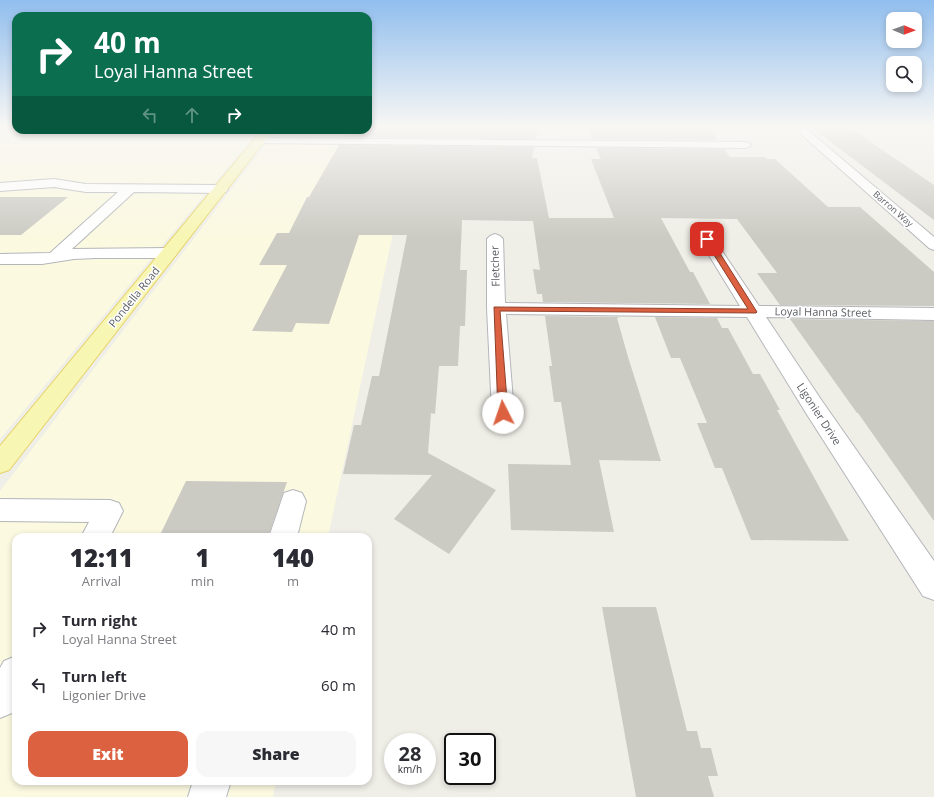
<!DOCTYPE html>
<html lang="en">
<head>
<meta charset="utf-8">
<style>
  :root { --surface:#fff; --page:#f7f7f7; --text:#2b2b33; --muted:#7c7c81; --accent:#db6141 }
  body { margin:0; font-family:"Open Sans",sans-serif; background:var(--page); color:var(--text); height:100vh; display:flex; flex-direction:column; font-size:15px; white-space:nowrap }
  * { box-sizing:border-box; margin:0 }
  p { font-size:13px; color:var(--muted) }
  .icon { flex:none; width:22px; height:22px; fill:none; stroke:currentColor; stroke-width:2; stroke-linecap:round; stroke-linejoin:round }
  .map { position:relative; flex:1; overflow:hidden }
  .panel { position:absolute; left:12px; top:533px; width:360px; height:252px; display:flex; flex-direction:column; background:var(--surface); border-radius:12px; box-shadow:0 2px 6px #0003 }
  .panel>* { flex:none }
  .banner { position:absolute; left:12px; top:12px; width:360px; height:122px; border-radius:12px; box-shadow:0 2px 6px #0003; background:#0b6e4f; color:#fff; overflow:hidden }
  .needle { width:26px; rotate:91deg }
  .tools { position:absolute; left:886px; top:12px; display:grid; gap:8px }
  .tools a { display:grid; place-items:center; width:36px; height:36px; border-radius:8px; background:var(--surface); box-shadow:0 2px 6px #0003; font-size:20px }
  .speed { position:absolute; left:384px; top:733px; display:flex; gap:8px; font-size:20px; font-weight:700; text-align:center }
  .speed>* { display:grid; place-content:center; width:52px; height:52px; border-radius:50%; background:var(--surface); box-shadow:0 2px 6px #0003; line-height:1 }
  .speed small { font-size:10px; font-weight:400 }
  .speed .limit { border:2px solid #111; border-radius:6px; background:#fff; color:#111 }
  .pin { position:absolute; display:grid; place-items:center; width:34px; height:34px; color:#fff; margin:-17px; border-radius:8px; box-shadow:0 2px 6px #0006 }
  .me { position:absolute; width:44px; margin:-22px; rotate:356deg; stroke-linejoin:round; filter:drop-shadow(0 0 3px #0008) }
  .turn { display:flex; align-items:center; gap:14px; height:84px; padding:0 16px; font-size:18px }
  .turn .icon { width:52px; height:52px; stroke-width:2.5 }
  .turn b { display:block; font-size:28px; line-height:34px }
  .lanes { display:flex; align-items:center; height:38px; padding:0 16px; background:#0003; justify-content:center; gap:20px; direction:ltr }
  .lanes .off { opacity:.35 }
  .eta { display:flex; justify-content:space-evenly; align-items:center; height:68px; text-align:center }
  .eta b { font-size:24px; font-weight:800; line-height:28px }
  .cta { display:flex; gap:8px; margin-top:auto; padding:8px 16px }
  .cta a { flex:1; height:46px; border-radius:12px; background:var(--accent); color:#fff; font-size:16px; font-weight:800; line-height:46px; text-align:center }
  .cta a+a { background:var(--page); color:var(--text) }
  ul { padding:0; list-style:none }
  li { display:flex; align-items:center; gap:12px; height:56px; padding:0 16px }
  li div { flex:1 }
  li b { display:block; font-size:15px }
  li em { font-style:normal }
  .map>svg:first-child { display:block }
  .commercial { fill:#fbf9e0 }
  .building { fill:#cbcac3 }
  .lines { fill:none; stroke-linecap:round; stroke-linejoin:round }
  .minor-casing { stroke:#b4b6ba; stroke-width:2 }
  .major-casing { stroke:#e6d369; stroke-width:2 }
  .minor { fill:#fff; fill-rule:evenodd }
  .major { fill:#f8f6b3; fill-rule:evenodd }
  .route { fill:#db6141; stroke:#8e3f2a }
  .labels { text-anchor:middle; stroke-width:3; stroke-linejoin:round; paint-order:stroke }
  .far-street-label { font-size:9px; fill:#5e6166; stroke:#fff }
  .street-label { font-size:11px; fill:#5e6166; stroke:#fff }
</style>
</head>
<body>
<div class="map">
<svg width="934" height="797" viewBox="0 0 934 797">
  <rect width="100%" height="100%" fill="#efeee7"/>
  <g class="commercial">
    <polygon points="0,126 16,126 16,130 259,130 0,439"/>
    <polygon points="368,126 417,126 399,205 328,537 16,537 16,781 276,781 273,797 0,797 0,491 277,130 368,130"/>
  </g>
  <g class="building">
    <polygon points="368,126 538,126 536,139 344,137 348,130 368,130"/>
    <polygon points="587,126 707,126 718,140 593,139"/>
    <polygon points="818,126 847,126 934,185 934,220 815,130"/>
    <polygon points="339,145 534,147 532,158 537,158 549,218 614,218 591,159 601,159 596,148 724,149 730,157 765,157 767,159 775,159 828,207 860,207 934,272 934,306 780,305 757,273 777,273 737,219 661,218 690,272 693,272 710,304 543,302 542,294 537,294 533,269 540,270 533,221 462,220 460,270 467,270 465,326 460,326 458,366 439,366 435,414 431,413 428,453 496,490 449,554 394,519 432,475 343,474 354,425 361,425 372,376 379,376 407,235 359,235 329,324 296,323 292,332 252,331 287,265 259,265 277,233 289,233 307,197 309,197"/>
    <polygon points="0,197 68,197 21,235 0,235"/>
    <polygon points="545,316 620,317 617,318 628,357 661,461 599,460 614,532 511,530 508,464 571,465 561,402 554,402 549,366 552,366"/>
    <polygon points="655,317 717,318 722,328 728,328 753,374 760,374 780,410 777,410 849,541 751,540 722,468 715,468 697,423 707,423 680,358 671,358"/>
    <polygon points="790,319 934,321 934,521 858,413 857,413"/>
    <polygon points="186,481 287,482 268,537 159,537"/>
    <polygon points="602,607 656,607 687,731 697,731 701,748 711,748 718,776 708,776 714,797 636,797"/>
  </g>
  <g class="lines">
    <defs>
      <g id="minor">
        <polygon points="792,126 803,126 934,237 934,250 929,248"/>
        <polygon points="259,138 745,142 749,143 751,145 749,147 745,148 255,143 253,141"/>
        <polygon points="54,179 86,184 221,185 226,186 228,189 226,192 221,193 134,192 72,249 169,248 175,250 177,253 175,256 169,258 96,258 74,259 42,264 0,264 0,254 50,253 118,192 86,192 54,187 0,191 0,183"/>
        <polygon points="495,234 500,236 503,239 505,303 740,306 699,239 702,236 707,234 712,236 759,306 934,308 934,320 766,317 822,401 934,561 934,600 923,596 806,413 747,317 506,314 514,413 511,419 503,421 495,419 492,413 487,308 487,239 490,236"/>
        <polygon points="293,490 302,493 306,501 297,537 269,537 284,493"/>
        <polygon points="0,499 110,500 119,503 123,511 110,537 81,537 89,522 0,521"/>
        <polygon points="16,656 16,706 12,713 0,718 0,668 4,661"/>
        <polygon points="193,781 231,781 226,797 188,797"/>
      </g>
      <polygon id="major" points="262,130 273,130 9,470 0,473 0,446"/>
    </defs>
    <use href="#minor" class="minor-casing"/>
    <use href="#major" class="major-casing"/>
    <use href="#minor" class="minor"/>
    <use href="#major" class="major"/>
  </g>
  <linearGradient id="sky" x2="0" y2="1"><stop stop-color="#91beee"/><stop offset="0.53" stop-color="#f8f7f4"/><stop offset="1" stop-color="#f8f7f4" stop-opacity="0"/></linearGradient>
  <rect width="934" height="238" fill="url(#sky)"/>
  <polygon class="route" points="705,238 711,239 757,312 756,313 500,311 508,413 506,415 500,415 498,413 494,307 748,309 704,239"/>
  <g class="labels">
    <g class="far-street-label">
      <text transform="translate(893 209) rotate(41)" y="3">Barron Way</text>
    </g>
    <g class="street-label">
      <text transform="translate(495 266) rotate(-92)" y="4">Fletcher</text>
      <text transform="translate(134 297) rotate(-51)" y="4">Pondella Road</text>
      <text transform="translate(823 312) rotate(1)" y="4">Loyal Hanna Street</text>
      <text transform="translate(819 414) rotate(57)" y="4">Ligonier Drive</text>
    </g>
  </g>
</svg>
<div class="tools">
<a><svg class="needle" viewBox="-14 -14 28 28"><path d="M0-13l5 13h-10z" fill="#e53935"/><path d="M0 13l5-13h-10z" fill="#7c7c81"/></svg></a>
<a><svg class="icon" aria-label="search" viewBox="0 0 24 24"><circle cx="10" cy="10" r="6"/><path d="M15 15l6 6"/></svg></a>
</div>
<div class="speed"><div>28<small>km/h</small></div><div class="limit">30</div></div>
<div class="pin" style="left:707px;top:239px;background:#d93025"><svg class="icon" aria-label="arrive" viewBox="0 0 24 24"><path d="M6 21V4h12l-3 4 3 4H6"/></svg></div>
<svg class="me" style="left:503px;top:413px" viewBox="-20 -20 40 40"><circle r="19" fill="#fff"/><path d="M0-13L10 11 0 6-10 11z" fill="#db6141"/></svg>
<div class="banner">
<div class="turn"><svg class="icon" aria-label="right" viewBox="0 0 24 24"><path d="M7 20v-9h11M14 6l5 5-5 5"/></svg><div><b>40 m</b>Loyal Hanna Street</div></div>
<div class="lanes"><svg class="icon off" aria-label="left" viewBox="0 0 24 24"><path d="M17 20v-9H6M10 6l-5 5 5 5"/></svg><svg class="icon off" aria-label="ahead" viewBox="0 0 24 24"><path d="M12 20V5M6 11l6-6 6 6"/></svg><svg class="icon" aria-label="right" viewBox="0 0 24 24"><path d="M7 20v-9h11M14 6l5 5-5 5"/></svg></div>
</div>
<section class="panel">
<div class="eta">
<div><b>12:11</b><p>Arrival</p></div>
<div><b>1</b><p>min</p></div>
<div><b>140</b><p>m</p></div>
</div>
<ul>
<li><svg class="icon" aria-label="right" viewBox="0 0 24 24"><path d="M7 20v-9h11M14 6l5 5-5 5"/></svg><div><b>Turn right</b><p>Loyal Hanna Street</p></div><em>40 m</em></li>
<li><svg class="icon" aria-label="left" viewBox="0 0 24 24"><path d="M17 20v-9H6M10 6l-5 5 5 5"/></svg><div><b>Turn left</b><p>Ligonier Drive</p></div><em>60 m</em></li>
</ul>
<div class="cta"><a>Exit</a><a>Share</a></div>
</section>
</div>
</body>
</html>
